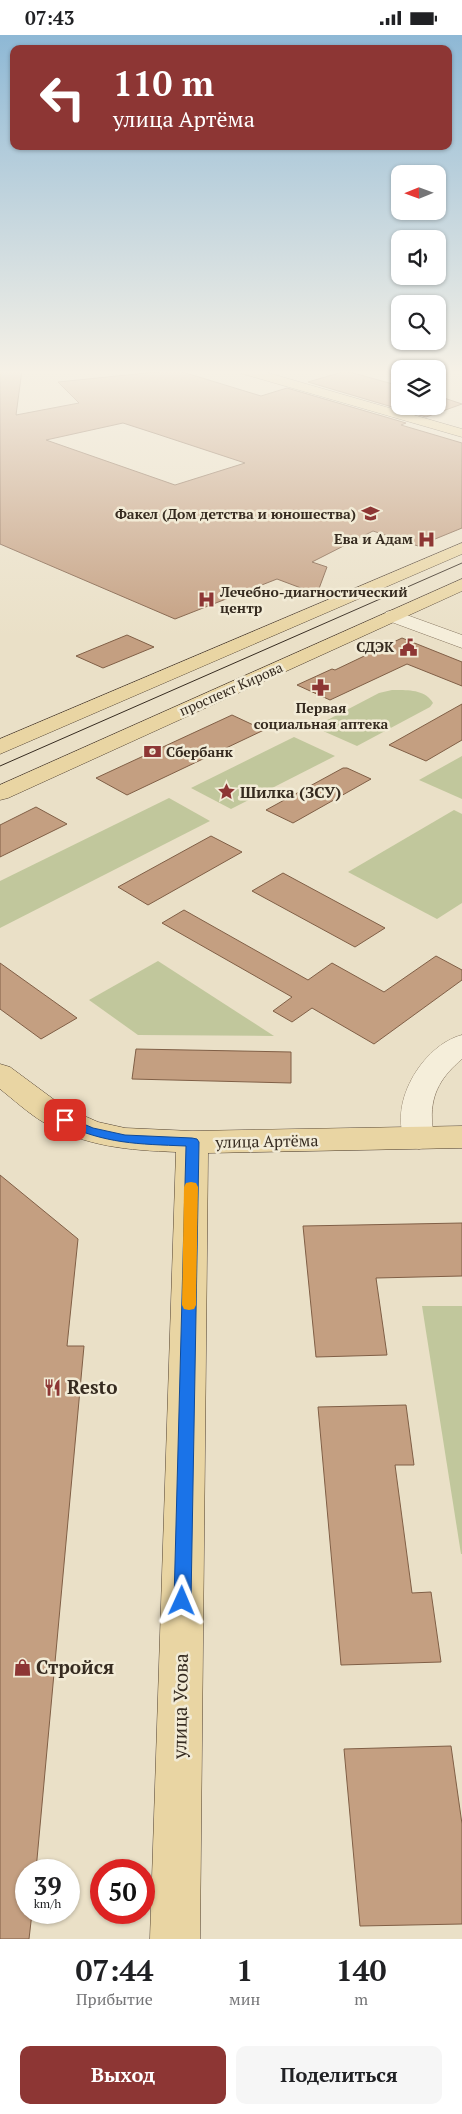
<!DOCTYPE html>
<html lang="ru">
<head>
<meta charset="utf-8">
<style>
  :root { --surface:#fff; --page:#f6f6f6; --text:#202124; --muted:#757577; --accent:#8d3634 }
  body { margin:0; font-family:"PT Serif",serif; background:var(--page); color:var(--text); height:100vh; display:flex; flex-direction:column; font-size:19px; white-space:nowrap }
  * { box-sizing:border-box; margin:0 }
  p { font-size:16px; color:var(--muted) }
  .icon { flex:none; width:28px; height:28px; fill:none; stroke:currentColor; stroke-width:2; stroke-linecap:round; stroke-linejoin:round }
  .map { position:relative; height:1904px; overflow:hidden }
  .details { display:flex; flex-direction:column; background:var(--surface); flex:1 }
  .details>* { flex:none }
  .hud { position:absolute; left:10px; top:10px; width:442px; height:105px; border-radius:10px; box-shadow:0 1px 4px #0004; background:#8d3634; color:#fff; overflow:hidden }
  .needle { width:32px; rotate:269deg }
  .fabs { position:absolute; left:391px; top:130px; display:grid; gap:10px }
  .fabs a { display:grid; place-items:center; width:55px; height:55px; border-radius:10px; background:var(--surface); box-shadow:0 1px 4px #0004; font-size:25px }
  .speed { position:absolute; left:15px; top:1824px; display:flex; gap:10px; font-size:25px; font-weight:700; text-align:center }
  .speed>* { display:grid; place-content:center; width:65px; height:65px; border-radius:50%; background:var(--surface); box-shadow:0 1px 4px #0004; line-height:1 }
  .speed small { font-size:12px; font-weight:400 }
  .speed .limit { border:8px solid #d22; background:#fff; color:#111 }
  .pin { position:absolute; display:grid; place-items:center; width:42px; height:42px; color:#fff; margin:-21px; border-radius:10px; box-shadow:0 2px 8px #0006 }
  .me { position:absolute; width:55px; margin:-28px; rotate:1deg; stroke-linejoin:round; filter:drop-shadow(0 0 4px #0008) }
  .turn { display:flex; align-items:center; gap:18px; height:105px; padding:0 20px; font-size:22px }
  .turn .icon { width:65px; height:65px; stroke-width:2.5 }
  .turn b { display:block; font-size:35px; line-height:42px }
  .eta { display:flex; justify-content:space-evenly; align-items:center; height:85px; text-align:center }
  .eta b { font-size:30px; font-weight:700; line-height:35px }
  .button { display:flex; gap:10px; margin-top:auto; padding:10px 20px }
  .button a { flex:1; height:58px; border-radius:10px; background:var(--accent); color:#fff; font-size:20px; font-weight:700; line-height:58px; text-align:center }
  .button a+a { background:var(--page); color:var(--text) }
  .status { display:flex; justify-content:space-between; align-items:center; height:35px; padding:0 25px; background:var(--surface); direction:ltr }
  .status svg { height:14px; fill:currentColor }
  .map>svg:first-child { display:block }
  .green { fill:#c1c79c }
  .building { fill:#c49f81; stroke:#805f46; fill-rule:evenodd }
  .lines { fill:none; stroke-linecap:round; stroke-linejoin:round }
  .minor-casing { stroke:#84735e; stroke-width:1 }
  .major-casing { stroke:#524232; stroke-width:1 }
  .minor { fill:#f5eeda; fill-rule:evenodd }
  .major { fill:#e9d5a3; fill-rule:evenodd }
  .tram { stroke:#362b20; stroke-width:1 }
  .route { fill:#1a73e8; stroke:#114b97 }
  .slow { fill:#f59e0b }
  .labels { text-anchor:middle; stroke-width:5; stroke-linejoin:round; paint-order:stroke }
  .far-poi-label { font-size:14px; font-weight:bold; fill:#362b20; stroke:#f2ebd6; text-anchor:end }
  .far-street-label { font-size:14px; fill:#362b20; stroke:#f2ebd6 }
  .poi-label { font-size:16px; font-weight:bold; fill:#362b20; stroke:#f2ebd6; text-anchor:start }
  .street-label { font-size:16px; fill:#362b20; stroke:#f2ebd6 }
  .near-poi-label { font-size:19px; font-weight:bold; fill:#362b20; stroke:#f2ebd6; text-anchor:start }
  .near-street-label { font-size:19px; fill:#362b20; stroke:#f2ebd6 }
</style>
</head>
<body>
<div class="status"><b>07:43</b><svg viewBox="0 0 49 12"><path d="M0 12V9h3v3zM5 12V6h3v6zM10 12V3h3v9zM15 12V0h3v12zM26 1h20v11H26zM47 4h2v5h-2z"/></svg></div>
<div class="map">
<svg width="462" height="1904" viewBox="0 0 462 1904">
  <rect width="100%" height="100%" fill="#eae0c7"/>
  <g class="green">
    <path d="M392,655C407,655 425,654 433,668L430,672L357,711L314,692L379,658Z"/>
    <polygon points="294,702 335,721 231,774 191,753"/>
    <polygon points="462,721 462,764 419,745"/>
    <polygon points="169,763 210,786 0,893 0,846"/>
    <polygon points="454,775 462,779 462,868 437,884 348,837"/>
    <polygon points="158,926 274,1001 138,1000 89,965"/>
    <polygon points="422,1271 462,1271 462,1519 461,1519"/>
  </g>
  <g class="building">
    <path d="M0,335H22L16,380L79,368L58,347L176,335L261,361L287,353L406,388L401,390L462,408V493L418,511L373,496L312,527L327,532L317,559L277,544L175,584L0,509ZM123,388L157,399L245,428L175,450L46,405Z"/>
    <polygon points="346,336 400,351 400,371 438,371 438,361 462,369 426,382 308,347"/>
    <polygon points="127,600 154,612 103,633 76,621"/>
    <polygon points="402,603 462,627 462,651 407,629 330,665 297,650 332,634 335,635"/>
    <polygon points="462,669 462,705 426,726 389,710"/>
    <polygon points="232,680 264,695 127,760 96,743"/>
    <polygon points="343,733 347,733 371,744 293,788 266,775"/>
    <polygon points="36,772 67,789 0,822 0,790"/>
    <polygon points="211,801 242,817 148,870 118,852"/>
    <polygon points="283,838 385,893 355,912 252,856"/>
    <polygon points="184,875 308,945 332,928 384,957 436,921 462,935 462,945 374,1009 312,973 292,987 273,976 292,962 162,888"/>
    <polygon points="0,928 77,983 41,1004 0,974"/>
    <polygon points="136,1014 291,1017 291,1048 132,1044"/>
    <polygon points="0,1140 78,1204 67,1311 84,1311 36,1835 26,1835 26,1878 32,1878 29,1904 0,1904"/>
    <polygon points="462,1188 462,1241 376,1243 387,1320 316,1322 303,1191"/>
    <polygon points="406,1370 414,1430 395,1430 412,1558 431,1557 441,1627 341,1630 318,1372"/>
    <polygon points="451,1711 462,1789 462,1889 360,1891 344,1714"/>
  </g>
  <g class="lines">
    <defs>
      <g id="minor">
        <polygon points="393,575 462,600 462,613 386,585 384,581 386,577"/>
        <path d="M462,1000V1024C442,1041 431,1058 432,1084C432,1095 436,1101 430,1111L419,1114L408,1111C385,1072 422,1010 462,1000Z"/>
      </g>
      <g id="major">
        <polygon points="238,335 258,335 462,394 462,402 240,338"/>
        <polygon points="462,508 462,519 0,719 0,704"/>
        <polygon points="462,544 462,556 8,763 0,765 0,750"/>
        <path d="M0,1029L10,1032L64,1072L98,1087L125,1093L192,1096L462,1091V1113L208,1118L200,1904H150L176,1117C128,1115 86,1112 43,1087C28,1078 14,1065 0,1054Z"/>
      </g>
    </defs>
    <use href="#minor" class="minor-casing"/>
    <use href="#major" class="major-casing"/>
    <use href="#minor" class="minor"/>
    <use href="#major" class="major"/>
    <polyline class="tram" points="0,731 462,528"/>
  </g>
  <linearGradient id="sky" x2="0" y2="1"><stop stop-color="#8eb8d5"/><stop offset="0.56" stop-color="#f6f1e6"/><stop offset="1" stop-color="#f6f1e6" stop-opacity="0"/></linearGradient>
  <rect width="462" height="602" fill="url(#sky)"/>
  <path class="route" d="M65,1081L93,1093L125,1100L192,1103L197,1104L199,1107L191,1566L188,1572L182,1575L176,1572L174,1566L186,1111C137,1109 106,1109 61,1088L59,1085L61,1082Z"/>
  <polygon class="slow" points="191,1147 196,1148 198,1152 196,1270 194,1274 189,1275 184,1274 182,1270 184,1152 186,1148"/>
  <defs>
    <symbol id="school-bare" viewBox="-9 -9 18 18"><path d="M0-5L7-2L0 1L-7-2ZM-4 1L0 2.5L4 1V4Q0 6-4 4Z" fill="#8d3634" stroke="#f2ebd6" stroke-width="2.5" paint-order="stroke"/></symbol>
    <symbol id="hospital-bare" viewBox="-9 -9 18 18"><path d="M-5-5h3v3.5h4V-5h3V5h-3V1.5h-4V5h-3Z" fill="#8d3634" stroke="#f2ebd6" stroke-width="2.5" paint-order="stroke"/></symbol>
    <symbol id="civic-bare" viewBox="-9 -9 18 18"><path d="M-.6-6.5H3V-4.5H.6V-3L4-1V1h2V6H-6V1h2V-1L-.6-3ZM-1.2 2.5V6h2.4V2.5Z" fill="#8d3634" stroke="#f2ebd6" stroke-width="2.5" paint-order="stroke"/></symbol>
    <symbol id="pharmacy-bare" viewBox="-9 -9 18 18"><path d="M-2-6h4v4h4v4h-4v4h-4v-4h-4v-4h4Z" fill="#8d3634" stroke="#f2ebd6" stroke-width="2.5" paint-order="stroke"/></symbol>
    <symbol id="bank-bare" viewBox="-9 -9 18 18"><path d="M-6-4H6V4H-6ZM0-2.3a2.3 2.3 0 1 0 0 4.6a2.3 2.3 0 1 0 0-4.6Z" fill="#8d3634" stroke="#f2ebd6" stroke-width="2.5" paint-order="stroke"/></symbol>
    <symbol id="sight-bare" viewBox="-9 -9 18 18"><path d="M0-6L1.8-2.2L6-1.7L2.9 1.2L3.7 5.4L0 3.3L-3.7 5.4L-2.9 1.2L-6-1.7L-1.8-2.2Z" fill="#8d3634" stroke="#f2ebd6" stroke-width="2.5" paint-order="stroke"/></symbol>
    <symbol id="restaurant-bare" viewBox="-9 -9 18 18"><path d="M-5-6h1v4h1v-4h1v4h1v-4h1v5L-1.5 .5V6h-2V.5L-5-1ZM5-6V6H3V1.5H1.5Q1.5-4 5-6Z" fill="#8d3634" stroke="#f2ebd6" stroke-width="2.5" paint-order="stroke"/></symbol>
    <symbol id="shop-bare" viewBox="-9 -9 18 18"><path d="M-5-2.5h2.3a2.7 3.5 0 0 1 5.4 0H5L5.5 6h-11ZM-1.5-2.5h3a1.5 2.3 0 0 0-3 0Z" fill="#8d3634" stroke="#f2ebd6" stroke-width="2.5" paint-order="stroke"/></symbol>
  </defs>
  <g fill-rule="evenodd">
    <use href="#school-bare" x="358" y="466" width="25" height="25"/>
    <use href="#hospital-bare" x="414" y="492" width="25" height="25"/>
    <use href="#hospital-bare" x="194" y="552" width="25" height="25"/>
    <use href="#civic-bare" x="396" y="600" width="25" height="25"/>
    <use href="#pharmacy-bare" x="308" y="640" width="25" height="25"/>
    <use href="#bank-bare" x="140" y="704" width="25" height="25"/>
    <use href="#sight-bare" x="214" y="744" width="25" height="25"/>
    <use href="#restaurant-bare" x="40" y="1340" width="25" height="25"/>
    <use href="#shop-bare" x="10" y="1620" width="25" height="25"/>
  </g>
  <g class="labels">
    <g class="far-poi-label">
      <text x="356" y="484">Факел (Дом детства и юношества)</text>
      <text x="413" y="509">Ева и Адам</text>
      <text x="220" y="562" text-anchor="start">Лечебно-диагностический<tspan x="220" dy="16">центр</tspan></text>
      <text x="394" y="617">СДЭК</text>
      <text x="321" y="678" text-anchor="middle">Первая<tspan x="321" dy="16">социальная аптека</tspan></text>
      <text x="166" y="722" text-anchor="start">Сбербанк</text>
    </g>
    <g class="far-street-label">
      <text transform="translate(231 654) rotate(-24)" y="5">проспект Кирова</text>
    </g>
    <g class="poi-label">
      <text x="240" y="763">Шилка (ЗСУ)</text>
    </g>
    <g class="street-label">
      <text transform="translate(267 1106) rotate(-1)" y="6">улица Артёма</text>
    </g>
    <g class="near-poi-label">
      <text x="67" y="1359">Resto</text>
      <text x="36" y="1639">Стройся</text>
    </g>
    <g class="near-street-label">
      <text transform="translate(180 1671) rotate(-89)" y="7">улица Усова</text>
    </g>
  </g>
</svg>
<div class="fabs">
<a><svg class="needle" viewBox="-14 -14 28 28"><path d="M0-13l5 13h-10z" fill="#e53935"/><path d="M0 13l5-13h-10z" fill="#757577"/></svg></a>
<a><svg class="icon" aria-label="sound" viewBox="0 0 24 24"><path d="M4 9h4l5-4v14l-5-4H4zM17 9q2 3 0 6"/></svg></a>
<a><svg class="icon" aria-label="search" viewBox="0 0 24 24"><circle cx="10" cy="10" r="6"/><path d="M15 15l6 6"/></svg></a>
<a><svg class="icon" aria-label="layers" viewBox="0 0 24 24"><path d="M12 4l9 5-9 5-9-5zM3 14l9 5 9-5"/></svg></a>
</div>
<div class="speed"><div>39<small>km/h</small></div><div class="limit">50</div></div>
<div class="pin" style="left:65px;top:1085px;background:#d93025"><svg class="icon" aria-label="arrive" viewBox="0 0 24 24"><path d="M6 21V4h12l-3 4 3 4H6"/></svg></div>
<svg class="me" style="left:182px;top:1566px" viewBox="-20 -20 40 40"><path d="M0-17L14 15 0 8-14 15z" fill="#1a73e8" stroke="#fff" stroke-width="4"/></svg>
<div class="hud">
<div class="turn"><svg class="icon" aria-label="left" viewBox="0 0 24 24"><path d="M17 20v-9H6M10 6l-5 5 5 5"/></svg><div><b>110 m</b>улица Артёма</div></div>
</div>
</div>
<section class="details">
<div class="eta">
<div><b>07:44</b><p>Прибытие</p></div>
<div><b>1</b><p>мин</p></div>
<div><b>140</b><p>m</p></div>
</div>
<div class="button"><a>Выход</a><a>Поделиться</a></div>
</section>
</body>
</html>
